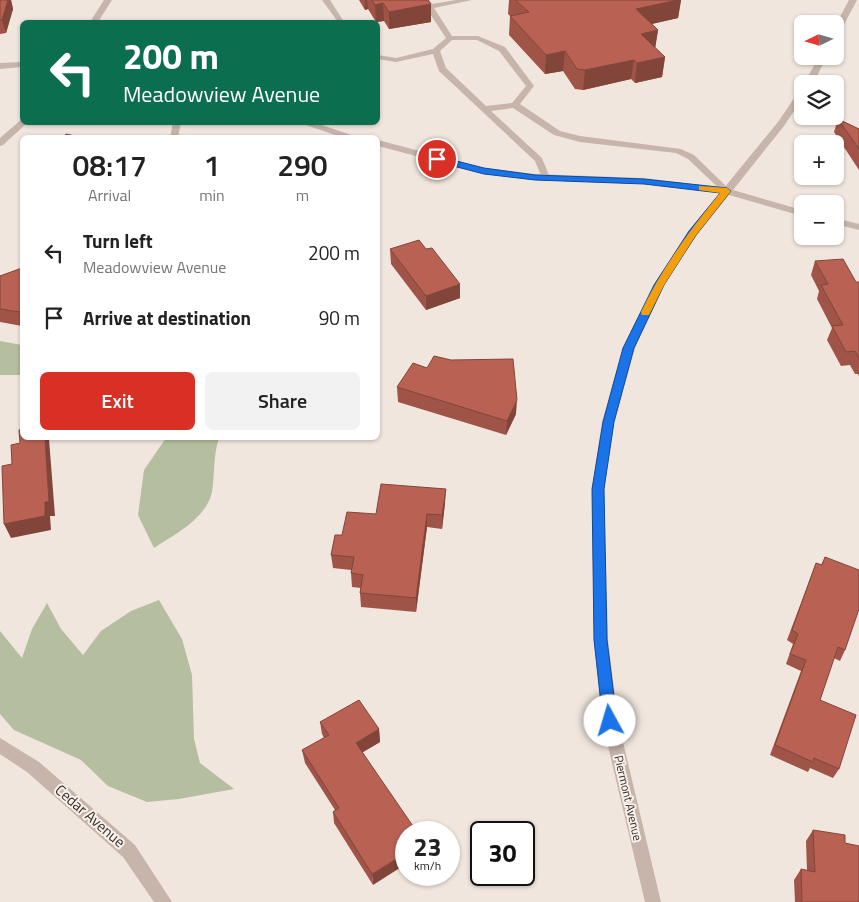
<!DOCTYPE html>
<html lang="en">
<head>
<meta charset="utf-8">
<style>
  :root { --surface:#fff; --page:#f2f2f2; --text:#222; --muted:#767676; --accent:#d93025 }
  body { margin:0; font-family:"Titillium Web",sans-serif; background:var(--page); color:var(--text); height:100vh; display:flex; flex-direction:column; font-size:19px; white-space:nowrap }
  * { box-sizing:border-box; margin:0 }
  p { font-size:16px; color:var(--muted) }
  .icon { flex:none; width:28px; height:28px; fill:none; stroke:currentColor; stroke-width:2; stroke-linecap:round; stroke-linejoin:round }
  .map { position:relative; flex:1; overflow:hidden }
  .sheet { position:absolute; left:20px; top:135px; width:360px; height:305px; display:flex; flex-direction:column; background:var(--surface); border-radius:8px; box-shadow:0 1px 4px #0004 }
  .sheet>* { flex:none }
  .hud { position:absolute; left:20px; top:20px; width:360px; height:105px; border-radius:8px; box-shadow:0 1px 4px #0004; background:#0b6e4f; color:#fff; overflow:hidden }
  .needle { width:32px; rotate:265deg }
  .controls { position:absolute; left:794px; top:15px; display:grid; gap:10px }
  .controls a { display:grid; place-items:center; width:50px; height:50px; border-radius:8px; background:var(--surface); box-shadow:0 1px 4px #0004; font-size:25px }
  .speed { position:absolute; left:395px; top:821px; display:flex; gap:10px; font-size:25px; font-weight:700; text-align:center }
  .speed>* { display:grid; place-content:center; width:65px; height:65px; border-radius:50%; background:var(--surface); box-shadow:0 1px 4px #0004; line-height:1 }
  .speed small { font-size:12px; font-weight:400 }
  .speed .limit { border:2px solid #111; border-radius:8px; background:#fff; color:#111 }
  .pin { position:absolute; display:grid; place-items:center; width:42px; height:42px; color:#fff; margin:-21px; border:2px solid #fff; border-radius:50%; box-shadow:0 1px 5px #0007 }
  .me { position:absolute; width:55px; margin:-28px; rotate:354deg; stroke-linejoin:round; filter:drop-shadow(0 0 4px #0008) }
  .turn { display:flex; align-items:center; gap:18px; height:105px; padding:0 20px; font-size:22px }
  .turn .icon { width:65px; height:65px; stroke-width:2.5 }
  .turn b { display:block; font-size:35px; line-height:42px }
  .eta { display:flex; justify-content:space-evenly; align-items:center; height:85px; text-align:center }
  .eta b { font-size:30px; font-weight:600; line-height:35px }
  .cta { display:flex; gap:10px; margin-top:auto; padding:10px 20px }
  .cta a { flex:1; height:58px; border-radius:8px; background:var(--accent); color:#fff; font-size:20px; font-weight:600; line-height:58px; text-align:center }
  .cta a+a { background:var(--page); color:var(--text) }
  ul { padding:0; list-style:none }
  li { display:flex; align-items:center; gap:15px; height:65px; padding:0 20px }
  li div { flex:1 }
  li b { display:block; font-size:19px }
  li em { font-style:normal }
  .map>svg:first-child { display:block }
  .green { fill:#b6bea0 }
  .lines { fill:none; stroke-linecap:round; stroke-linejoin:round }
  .lane { fill:#c7b5ab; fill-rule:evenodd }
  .street { fill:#c7b5ab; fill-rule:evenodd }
  .wall { fill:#9f5447 }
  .shaded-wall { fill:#82453a }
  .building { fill:#b96253; stroke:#82453a }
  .route { fill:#1a73e8; stroke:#114b97 }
  .slow { fill:#f59e0b }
  .labels { text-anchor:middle; stroke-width:4; stroke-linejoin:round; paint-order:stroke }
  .street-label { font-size:12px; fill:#362c2a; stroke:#f8f0ea }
  .near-street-label { font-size:15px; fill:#362c2a; stroke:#f8f0ea }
</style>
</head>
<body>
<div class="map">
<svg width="859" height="902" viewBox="0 0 859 902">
  <rect width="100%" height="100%" fill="#f0e6de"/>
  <g class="green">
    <polygon points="0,341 22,345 22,375 0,375"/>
    <path d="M166,438H219C213,455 215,474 212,492C206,519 175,534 154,548L138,515L144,470Z"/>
    <polygon points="159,600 182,639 192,675 194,739 200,763 234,789 179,799 147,802 108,786 81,760 14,730 0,714 0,631 22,658 32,629 47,603 61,629 83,655 101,631 131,611"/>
  </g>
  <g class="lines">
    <g class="lane">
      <polygon points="322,0 330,0 344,22 338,22"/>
      <path d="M421,0H429L432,4L456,0H472L434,8L452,36H478L505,47L534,86L520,104L560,131L580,136L681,149L694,155L731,191L727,194L724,193L688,159L676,153L580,142L554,135L513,108L491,111L542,158L550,178L546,181L543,180L535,161L439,71L433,54L396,62L378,59V55L396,58L433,49L446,38ZM452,40H477L499,51L526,86L512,103L486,106L446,68L440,51Z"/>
      <polygon points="173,122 181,122 178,138 170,138"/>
    </g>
    <g class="street">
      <polygon points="104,0 112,0 98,22 90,22"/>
      <polygon points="849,0 857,0 839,34 835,37 835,26"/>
      <polygon points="819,56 827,56 813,84 804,84"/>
      <polygon points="22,62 22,67 0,69 0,63"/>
      <polygon points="802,90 802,99 784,126 733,190 802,210 802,216 729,195 697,235 664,285 635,348 614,422 604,489 608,640 618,721 661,902 645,902 602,721 594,640 592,489 602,422 623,348 654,285 689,231 720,193 644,184 535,180 484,174 378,146 378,140 484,168 535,174 644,178 724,188 778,122 799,91"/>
      <polygon points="22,119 22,122 27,122 26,124 3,145 0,146 0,138"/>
      <polygon points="297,122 313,122 360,138 344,138"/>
      <polygon points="835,218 859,224 859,230 835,224"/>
      <polygon points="0,738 39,762 135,845 172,902 154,902 123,857 27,772 0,754"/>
    </g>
  </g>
  <g class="wall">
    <polygon points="0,0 11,0 13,9 6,33 0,34"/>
    <polygon points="359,0 428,0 431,22 389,29 384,21 376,22 368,9 365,10"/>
    <polygon points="509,0 681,0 678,18 652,24 658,30 655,48 665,57 662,77 635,83 631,79 583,90 575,89 563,71 545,74 509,35 510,16 508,14"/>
    <polygon points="838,119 859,129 859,170 834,132"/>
    <polygon points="390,249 460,298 426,310 391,264"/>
    <polygon points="815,261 856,282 859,282 859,376 858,374 855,374 850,365 841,366 827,340 832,328 817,299 819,291 811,275"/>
    <polygon points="22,268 22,326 0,322 0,276"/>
    <polygon points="397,387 516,414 506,435 398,402"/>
    <polygon points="445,503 442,529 427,527 416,612 361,607 360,593 361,588 352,587 351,573 351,570 333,568 331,555 342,535 376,514"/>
    <polygon points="825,557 845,650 840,661 834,658 820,700 839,769 833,778 810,768 808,772 770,755 801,671 786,664 793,644 787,640 816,563 821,565"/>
    <polygon points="320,722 379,729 380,742 363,752 373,885 334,823 333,812 335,810 305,763 302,750 324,738 322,734"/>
    <polygon points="813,830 845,843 859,902 795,902 794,880 801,869 807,871 806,841"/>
  </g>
  <g class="shaded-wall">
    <polygon points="8,0 11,0 13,9 6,33 2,20"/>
    <polygon points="365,0 367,0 368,9 365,10"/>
    <polygon points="678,0 681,0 678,18 633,28 636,9"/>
    <polygon points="383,3 384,21 376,22 375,5"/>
    <polygon points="431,4 431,22 389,29 389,12"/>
    <polygon points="658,30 655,49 641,34"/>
    <polygon points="565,51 563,71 545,74 546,55"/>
    <polygon points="665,57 662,77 635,83 637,63"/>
    <polygon points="634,60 631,79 583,90 585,70"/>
    <polygon points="460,284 460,298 426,310 426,296"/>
    <polygon points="22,308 22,318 20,312"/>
    <polygon points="517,400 516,414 506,435 507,421"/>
    <polygon points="45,438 48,438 49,439 55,516 50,516 51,530 11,538 4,524 45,502"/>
    <polygon points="446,489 445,503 442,529 442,515"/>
    <polygon points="427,514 427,527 416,612 416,598"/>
    <polygon points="379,729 380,742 358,755 356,743"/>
    <polygon points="406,853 406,864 373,885 372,874"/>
  </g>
  <g class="building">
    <polygon points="0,0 8,0 2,20 0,20"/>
    <polygon points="372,0 428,0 431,4 389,12 383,3 375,5"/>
    <polygon points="515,0 678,0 636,9 658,30 641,34 665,57 637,63 634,60 585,70 577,69 565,51 546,55 510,16 529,12"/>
    <polygon points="838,119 859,129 859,149"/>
    <polygon points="66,134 83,138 63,138"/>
    <polygon points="419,240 426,249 432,248 460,284 426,296 390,249"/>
    <polygon points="843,259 856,282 859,282 859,358 855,351 846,352 832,326 843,325 821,285 828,284 815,261"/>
    <polygon points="22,268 22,308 20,312 0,309 0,276"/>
    <polygon points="434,356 451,360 513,359 517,400 507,421 397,387 413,363 427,368"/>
    <polygon points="22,429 22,438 45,438 49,502 45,502 45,516 4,524 2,466 12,464 11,445 20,443 19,430"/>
    <polygon points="381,484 446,489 442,515 427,514 416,598 360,593 363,575 351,573 354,557 331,555 335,535 342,535 347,512 376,514"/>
    <polygon points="825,557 859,570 859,609 845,650 838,647 820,700 856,715 839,769 814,758 813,762 775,745 806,660 790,654 798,634 792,630 816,563 822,565"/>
    <polygon points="359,700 379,729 356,743 417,832 406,832 406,853 372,874 333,812 339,808 302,750 329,735 320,722"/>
    <polygon points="813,830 845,835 845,843 859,846 859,902 802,902 801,869 815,872"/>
  </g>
  <polygon class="route" points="437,156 484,168 535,175 644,179 727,188 731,191 696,235 664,285 634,348 614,422 604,489 607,640 617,721 615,725 610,727 605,725 603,721 594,640 592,489 603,422 623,348 654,285 689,231 720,193 644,184 535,180 484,174 434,161 434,157"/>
  <path class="slow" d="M699,186L727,188L731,191L696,235L664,285L649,315H642L641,312C662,268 690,230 720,193L699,190Z"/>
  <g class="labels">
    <g class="street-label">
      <text transform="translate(628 798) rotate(77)" y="4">Piermont Avenue</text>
    </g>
    <g class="near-street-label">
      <text transform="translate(90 816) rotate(41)" y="5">Cedar Avenue</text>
    </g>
  </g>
</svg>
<div class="controls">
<a><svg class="needle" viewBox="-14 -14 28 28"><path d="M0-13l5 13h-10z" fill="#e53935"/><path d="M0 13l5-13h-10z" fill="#767676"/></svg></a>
<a><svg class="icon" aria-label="layers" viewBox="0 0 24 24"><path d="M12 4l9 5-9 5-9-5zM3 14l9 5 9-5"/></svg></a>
<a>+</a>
<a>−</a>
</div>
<div class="speed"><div>23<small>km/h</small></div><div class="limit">30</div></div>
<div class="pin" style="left:437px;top:159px;background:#d93025"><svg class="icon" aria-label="arrive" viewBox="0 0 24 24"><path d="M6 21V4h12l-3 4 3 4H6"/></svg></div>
<svg class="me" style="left:610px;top:721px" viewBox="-20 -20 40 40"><circle r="19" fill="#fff"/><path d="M0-13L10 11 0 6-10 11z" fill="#1a73e8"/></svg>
<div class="hud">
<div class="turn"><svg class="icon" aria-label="left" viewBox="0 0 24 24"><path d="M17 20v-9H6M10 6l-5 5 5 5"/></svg><div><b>200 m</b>Meadowview Avenue</div></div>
</div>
<section class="sheet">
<div class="eta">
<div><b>08:17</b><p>Arrival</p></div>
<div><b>1</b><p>min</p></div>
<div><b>290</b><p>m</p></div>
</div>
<ul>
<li><svg class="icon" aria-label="left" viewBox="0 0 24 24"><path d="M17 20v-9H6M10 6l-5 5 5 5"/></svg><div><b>Turn left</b><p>Meadowview Avenue</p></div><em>200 m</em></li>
<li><svg class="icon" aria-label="arrive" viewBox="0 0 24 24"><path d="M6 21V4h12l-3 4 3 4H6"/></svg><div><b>Arrive at destination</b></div><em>90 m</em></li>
</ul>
<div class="cta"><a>Exit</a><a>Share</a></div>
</section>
</div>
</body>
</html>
